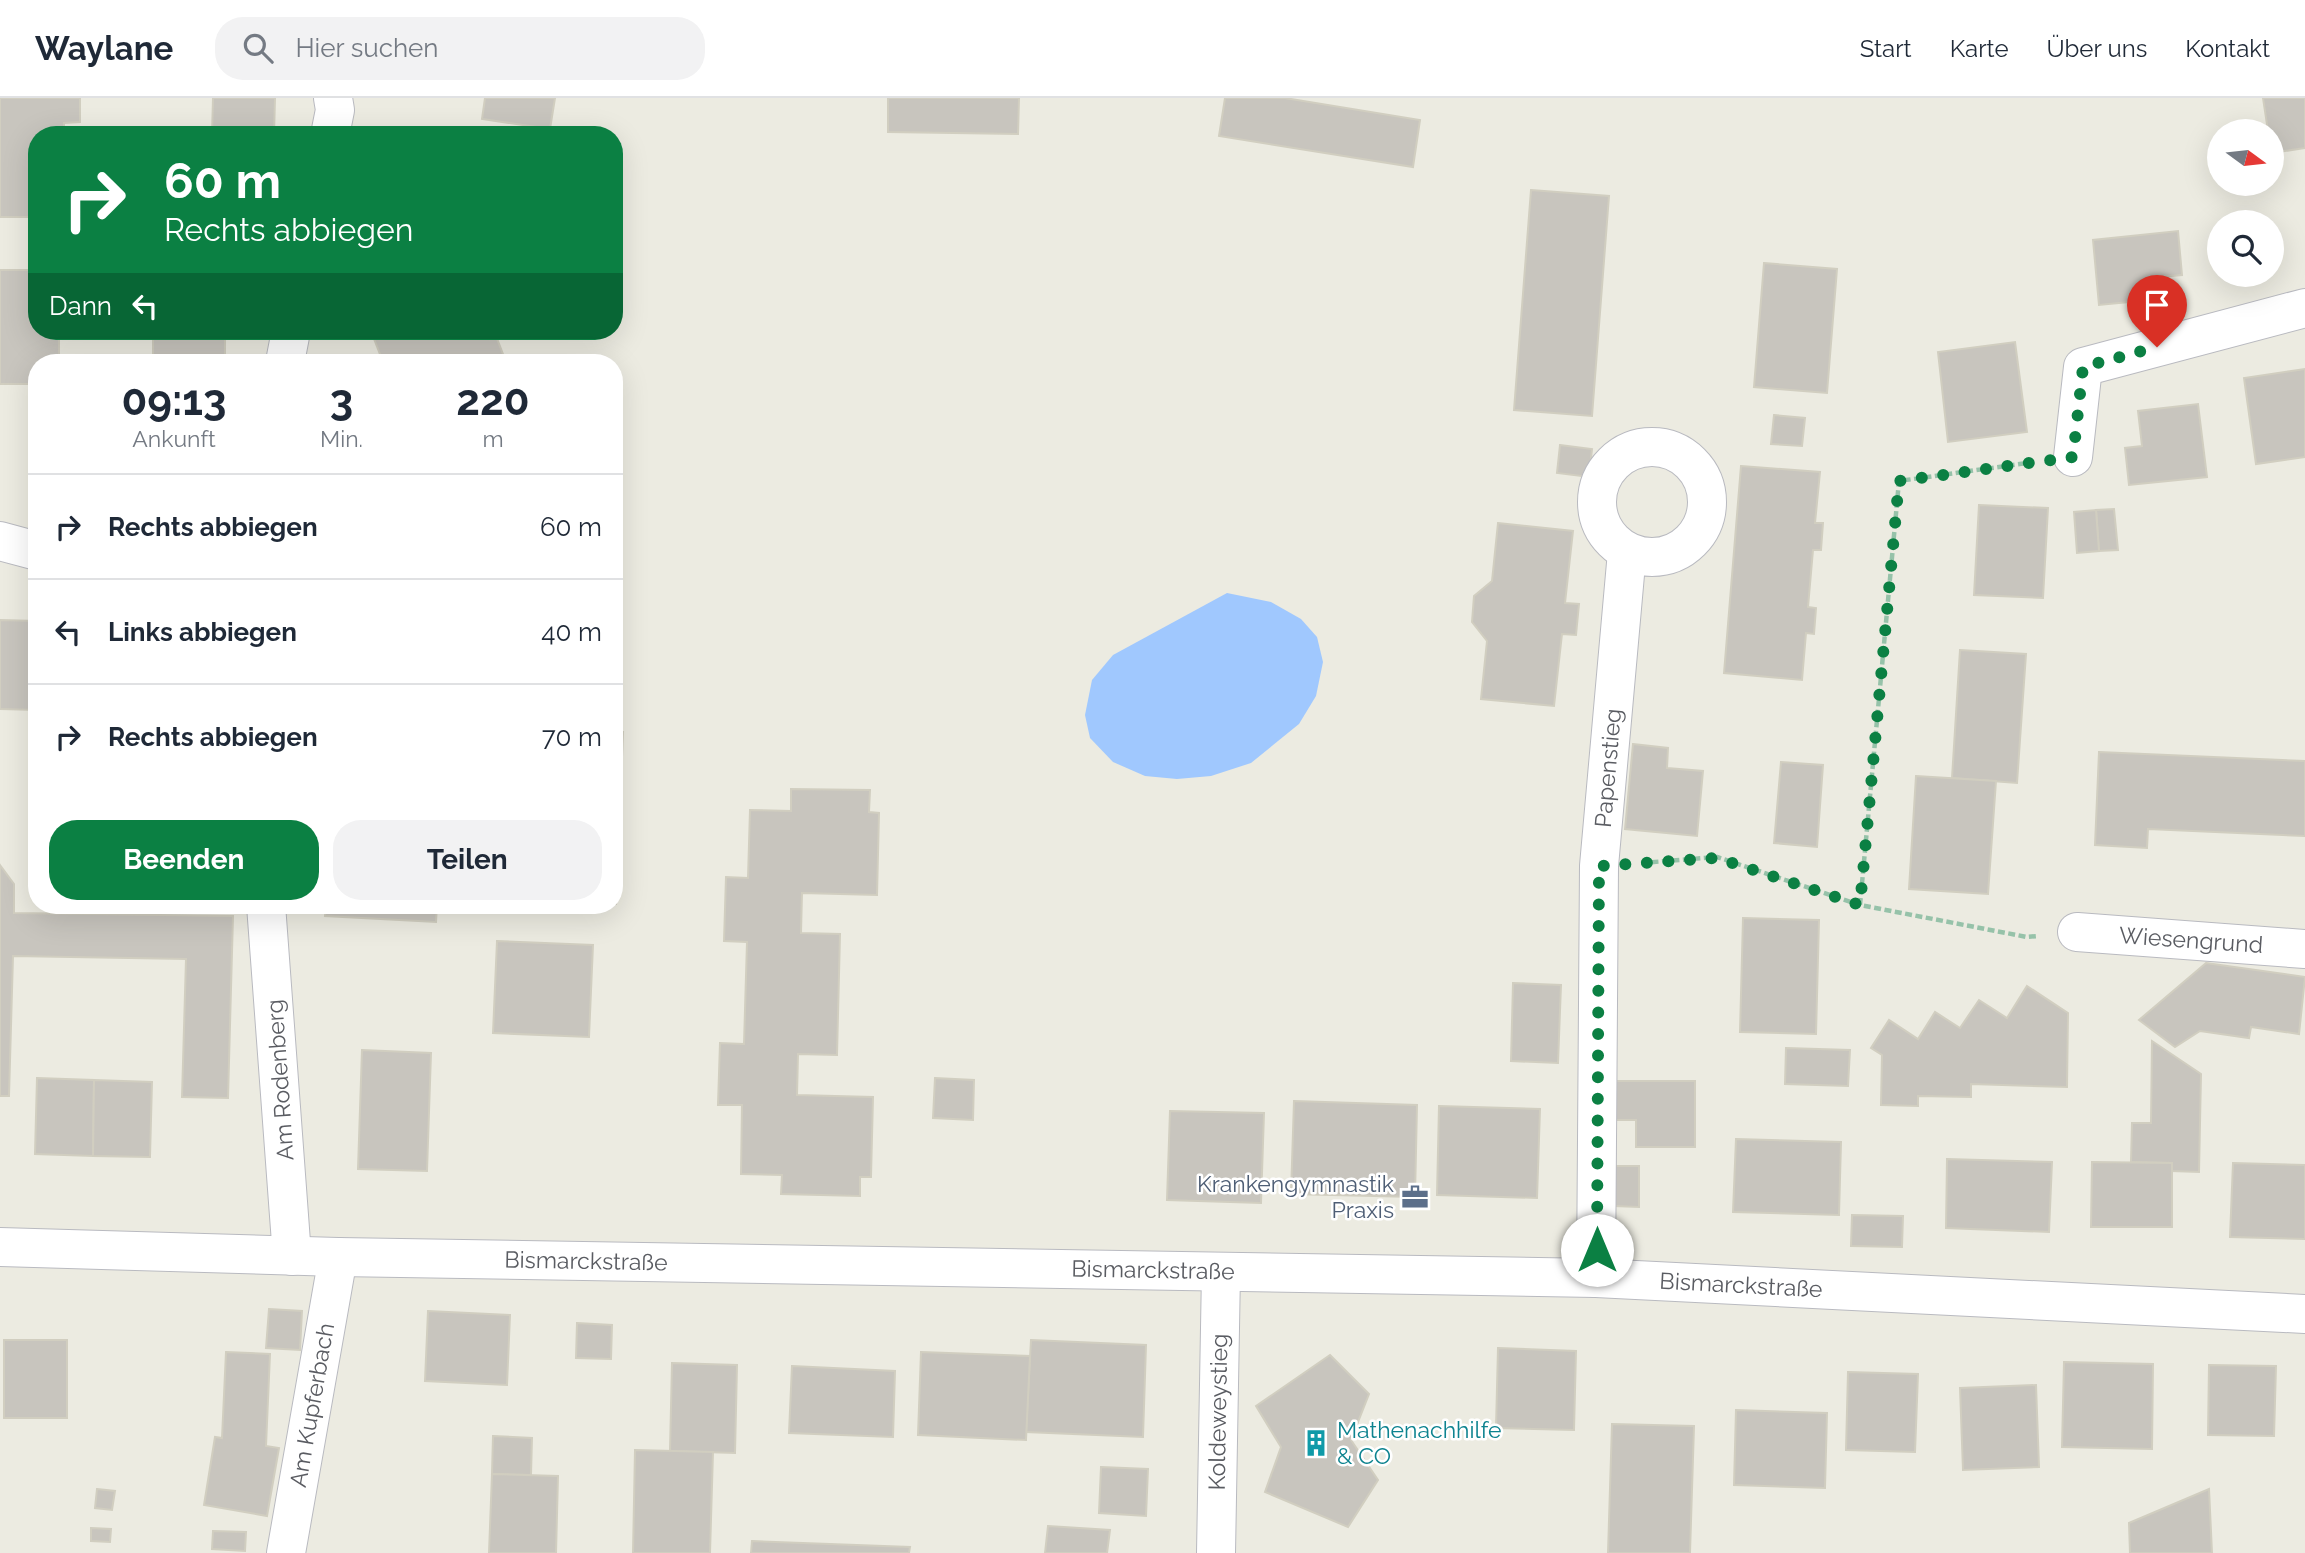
<!DOCTYPE html>
<html lang="de">
<head>
<meta charset="utf-8">
<style>
  :root { --surface:#fff; --page:#f2f2f3; --text:#1f2937; --muted:#747a83; --line:#e0e1e3; --accent:#0b8043 }
  body { margin:0; font-family:Raleway,sans-serif; background:var(--page); color:var(--text); height:100vh; display:flex; flex-direction:column; font-size:26px; white-space:nowrap }
  * { box-sizing:border-box; margin:0 }
  p { font-size:23px; color:var(--muted) }
  .icon { flex:none; width:38px; height:38px; fill:none; stroke:currentColor; stroke-width:2; stroke-linecap:round; stroke-linejoin:round }
  .map { position:relative; flex:1; overflow:hidden }
  .side { position:absolute; left:28px; top:256px; width:595px; height:560px; display:flex; flex-direction:column; background:var(--surface); border-radius:28px; box-shadow:0 7px 28px #0002 }
  .side>* { flex:none }
  .banner { position:absolute; left:28px; top:28px; width:595px; height:214px; border-radius:28px; box-shadow:0 7px 28px #0002; background:#0b8043; color:#fff; overflow:hidden }
  .needle { width:46px; rotate:105deg }
  .buttons { position:absolute; left:2207px; top:21px; display:grid; gap:14px }
  .buttons a { display:grid; place-items:center; width:77px; height:77px; border-radius:50%; background:var(--surface); box-shadow:0 7px 28px #0002; font-size:35px }
  .pin { position:absolute; display:grid; place-items:center; width:60px; height:60px; color:#fff; margin:-72px -30px; border-radius:50% 50% 50% 0; rotate:-45deg; box-shadow:0 0 7px #0007 }
  .pin .icon { rotate:45deg }
  .me { position:absolute; width:77px; margin:-38px; rotate:0deg; stroke-linejoin:round; filter:drop-shadow(0 0 5px #0008) }
  .turn { display:flex; align-items:center; gap:24px; height:147px; padding:0 21px; font-size:32px }
  .turn .icon { width:91px; height:91px; stroke-width:2.5 }
  .turn b { display:block; font-size:49px; line-height:60px }
  .then { display:flex; align-items:center; height:66px; padding:0 21px; background:#0003; gap:14px; font-size:26px }
  .eta { display:flex; justify-content:space-evenly; align-items:center; height:119px; text-align:center }
  .eta b { font-size:42px; font-weight:700; line-height:49px }
  .action { display:flex; gap:14px; margin-top:auto; padding:14px 21px }
  .action a { flex:1; height:80px; border-radius:28px; background:var(--accent); color:#fff; font-size:28px; font-weight:700; line-height:80px; text-align:center }
  .action a+a { background:var(--page); color:var(--text) }
  ul { padding:0; list-style:none }
  li { display:flex; align-items:center; gap:21px; height:105px; padding:0 21px; border-top:2px solid var(--line) }
  li div { flex:1 }
  li b { display:block; font-size:26px }
  li em { font-style:normal }
  header { display:flex; align-items:center; gap:42px; box-sizing:border-box; height:98px; padding:0 35px; background:var(--surface); border-bottom:2px solid var(--line) }
  header strong { font-size:33px }
  nav { display:flex; gap:38px; margin-inline-start:auto; font-size:24px }
  .search { width:490px; height:63px; background:var(--page); display:flex; align-items:center; gap:18px; box-sizing:border-box; padding:0 24px; border-radius:28px; color:var(--muted); font-size:26px }
  .map>svg:first-child { display:block }
  .water { fill:#a0c8fe }
  .building { fill:#c8c5be; stroke:#d1cec0; stroke-width:2 }
  .lines { fill:none; stroke-linecap:round; stroke-linejoin:round }
  .minor-casing { stroke:#b9bac0; stroke-width:40 }
  .path { stroke:#96c2a9; stroke-width:4.5; stroke-dasharray:7 3.5; stroke-linecap:butt }
  .minor { stroke:#fff; stroke-width:38 }
  .route { stroke:#0b8043; stroke-width:12; stroke-dasharray:0 21.6 }
  .labels { text-anchor:middle; stroke-width:5; stroke-linejoin:round; paint-order:stroke }
  .street-label { font-size:23px; fill:#5a5c62; stroke:#fff }
  .service-label { font-size:23px; fill:#4e5e75; stroke:#fff; text-anchor:end }
  .culture-label { font-size:23px; fill:#0d838f; stroke:#fff; text-anchor:start }
</style>
</head>
<body>
<header>
<strong>Waylane</strong>
<div class="search"><svg class="icon" aria-label="search" viewBox="0 0 24 24"><circle cx="10" cy="10" r="6"/><path d="M15 15l6 6"/></svg>Hier suchen</div>
<nav><a>Start</a><a>Karte</a><a>Über uns</a><a>Kontakt</a></nav>
</header>
<div class="map">
<svg width="2305" height="1455" viewBox="0 0 2305 1455">
  <rect width="100%" height="100%" fill="#ecebe1"/>
  <polygon class="water" points="1227,495 1271,504 1301,521 1317,539 1323,564 1316,598 1299,626 1251,665 1211,678 1177,681 1145,678 1113,664 1090,640 1085,617 1092,582 1113,557"/>
  <g class="building">
    <polygon points="0,0 80,0 80,24 64,25 64,37 37,37 37,119 0,119"/>
    <polygon points="213,0 275,0 274,37 212,37"/>
    <polygon points="485,0 555,0 550,31 482,21"/>
    <polygon points="888,0 1019,0 1018,36 888,34"/>
    <polygon points="1225,0 1285,0 1420,22 1413,69 1219,38"/>
    <polygon points="2263,0 2305,0 2305,50 2272,55 2272,33 2268,33"/>
    <polygon points="1531,92 1609,98 1592,318 1514,312"/>
    <polygon points="2178,133 2182,177 2159,179 2160,201 2099,207 2093,142"/>
    <polygon points="1764,165 1837,171 1827,295 1754,289"/>
    <polygon points="0,172 37,172 37,233 59,233 59,264 37,264 37,286 0,286"/>
    <rect x="153" y="233" width="72" height="31"/>
    <polygon points="371,233 487,233 490,241 496,238 506,264 383,264"/>
    <polygon points="2015,244 2027,334 1948,344 1938,254"/>
    <polygon points="2305,271 2305,359 2256,366 2244,280"/>
    <polygon points="2198,306 2207,379 2129,387 2125,350 2142,348 2138,313"/>
    <polygon points="1774,317 1805,320 1802,348 1771,346"/>
    <polygon points="1560,347 1592,351 1589,379 1557,375"/>
    <polygon points="1741,368 1820,374 1815,425 1823,425 1821,452 1813,452 1808,509 1816,510 1814,536 1806,535 1802,582 1724,575"/>
    <polygon points="1979,407 2048,410 2043,500 1974,497"/>
    <polygon points="2114,411 2118,452 2099,453 2096,412"/>
    <polygon points="2096,412 2099,453 2077,455 2074,414"/>
    <polygon points="1498,425 1573,433 1565,505 1579,506 1576,537 1562,536 1554,608 1481,601 1487,543 1472,524 1474,498 1492,483"/>
    <polygon points="0,522 37,523 37,612 0,611"/>
    <polygon points="1960,552 2026,556 2017,685 1952,680"/>
    <polygon points="614,634 623,634 616,806 614,806"/>
    <polygon points="1633,646 1668,650 1667,670 1703,673 1697,738 1625,731"/>
    <polygon points="2099,654 2305,663 2305,738 2148,731 2147,750 2095,747"/>
    <polygon points="1781,664 1823,667 1817,749 1774,745"/>
    <polygon points="1916,678 1996,683 1988,796 1909,791"/>
    <polygon points="791,691 870,692 869,714 879,715 877,797 802,795 801,835 840,836 837,957 798,956 797,997 873,999 871,1079 860,1079 860,1098 781,1096 782,1077 741,1076 742,1007 718,1007 720,945 744,946 747,844 724,843 726,779 748,780 750,712 791,713"/>
    <polygon points="0,767 14,786 14,815 233,818 228,1000 182,999 186,861 13,858 9,998 0,998"/>
    <polygon points="326,807 437,807 436,824 325,818"/>
    <polygon points="1743,820 1819,822 1816,936 1740,934"/>
    <polygon points="497,843 593,847 589,939 493,935"/>
    <polygon points="2206,865 2305,879 2299,936 2251,929 2249,940 2200,933 2175,949 2139,922"/>
    <polygon points="1513,885 1561,887 1558,965 1511,963"/>
    <polygon points="2027,888 2068,915 2067,989 1971,986 1971,999 1918,998 1918,1008 1881,1007 1882,957 1871,950 1889,922 1918,941 1935,914 1960,930 1979,902 2007,920"/>
    <polygon points="2152,943 2201,976 2199,1074 2172,1073 2172,1065 2131,1064 2132,1025 2151,1025"/>
    <polygon points="1786,950 1850,952 1848,988 1785,986"/>
    <polygon points="362,952 431,955 427,1073 358,1071"/>
    <polygon points="37,980 94,982 93,1058 35,1056"/>
    <polygon points="935,980 974,982 973,1022 933,1020"/>
    <polygon points="94,982 152,984 150,1059 93,1058"/>
    <polygon points="1614,983 1695,983 1695,1049 1636,1049 1636,1022 1614,1022"/>
    <polygon points="1294,1003 1417,1007 1415,1099 1291,1096"/>
    <polygon points="1439,1008 1540,1011 1537,1100 1437,1097"/>
    <polygon points="1170,1013 1264,1015 1261,1105 1167,1102"/>
    <polygon points="1736,1041 1841,1044 1839,1117 1733,1114"/>
    <polygon points="1947,1061 2052,1064 2049,1134 1946,1130"/>
    <polygon points="2092,1064 2172,1065 2172,1129 2091,1129"/>
    <polygon points="2233,1065 2305,1067 2305,1141 2230,1139"/>
    <polygon points="1615,1068 1639,1068 1639,1109 1614,1108"/>
    <polygon points="1852,1117 1903,1118 1902,1149 1851,1148"/>
    <polygon points="269,1211 302,1213 300,1252 266,1250"/>
    <polygon points="428,1213 510,1217 507,1287 425,1283"/>
    <polygon points="577,1225 612,1227 611,1261 576,1260"/>
    <rect x="4" y="1242" width="63" height="78"/>
    <polygon points="1031,1242 1146,1247 1143,1339 1026,1334"/>
    <polygon points="1498,1250 1576,1253 1574,1332 1496,1330"/>
    <polygon points="226,1254 270,1256 266,1348 279,1350 267,1418 204,1407 215,1339 222,1340"/>
    <polygon points="921,1254 1030,1258 1026,1342 918,1337"/>
    <polygon points="1330,1257 1369,1296 1351,1342 1378,1382 1348,1429 1265,1394 1281,1349 1256,1308"/>
    <polygon points="2064,1264 2153,1266 2152,1351 2062,1349"/>
    <polygon points="672,1265 737,1267 735,1355 670,1353"/>
    <polygon points="2209,1267 2276,1268 2274,1338 2208,1337"/>
    <polygon points="792,1268 895,1273 893,1339 789,1335"/>
    <polygon points="1848,1274 1918,1276 1915,1354 1846,1352"/>
    <polygon points="2036,1287 2039,1369 1963,1372 1960,1290"/>
    <polygon points="1736,1312 1827,1315 1825,1390 1734,1387"/>
    <polygon points="1612,1326 1694,1328 1690,1455 1608,1455"/>
    <polygon points="493,1338 532,1340 531,1377 492,1376"/>
    <polygon points="635,1352 713,1354 710,1455 633,1455"/>
    <polygon points="1101,1369 1148,1371 1146,1418 1099,1415"/>
    <polygon points="492,1376 558,1378 556,1455 489,1455"/>
    <polygon points="97,1391 115,1393 112,1412 95,1410"/>
    <polygon points="2209,1391 2212,1455 2130,1455 2129,1425"/>
    <polygon points="1048,1428 1110,1432 1107,1455 1045,1455"/>
    <polygon points="91,1430 111,1431 110,1444 91,1443"/>
    <polygon points="213,1433 246,1434 245,1453 212,1451"/>
    <polygon points="752,1443 910,1449 909,1455 751,1455"/>
  </g>
  <g class="lines">
    <defs>
      <g id="minor">
        <polyline points="330,37 335,12 333,0"/>
        <polyline points="285,264 291,233"/>
        <circle cx="1652" cy="404" r="55"/>
        <polyline points="2073,359 2083,269 2305,210"/>
        <polyline points="0,443 37,453"/>
        <polyline points="266,807 292,1158"/>
        <polyline points="2077,834 2305,851"/>
        <polyline points="0,1149 338,1159 1596,1180 2305,1216"/>
        <polyline points="1596,1180 1599,768 1627,454"/>
        <polyline points="286,1455 338,1159"/>
        <polyline points="1216,1455 1221,1174"/>
      </g>
    </defs>
    <use href="#minor" class="minor-casing"/>
    <g class="path">
      <polyline points="1641,765 1717,759 1860,807 2027,839 2038,838"/>
      <polyline points="1860,807 1899,383 2034,364"/>
    </g>
    <use href="#minor" class="minor"/>
  </g>
  <g class="lines">
    <polyline class="route" points="1597,1152 1599,768 1717,760 1860,807 1899,383 2073,359 2083,269 2157,249"/>
  </g>
  <defs>
    <symbol id="office-bare" viewBox="-9 -9 18 18"><path d="M-6-3h4V-5.5h4V-3h4V5H-6ZM-1-4.5V-3h2v-1.5ZM-6 0V1H6V0Z" fill="#5c6f8a" stroke="#fff" stroke-width="2.5" paint-order="stroke"/></symbol>
    <symbol id="building-bare" viewBox="-9 -9 18 18"><path d="M-4-6H4V6H1V3H-1V6H-4ZM-2.5-4.3h1.7v1.8h-1.7ZM.8-4.3h1.7v1.8H.8ZM-2.5-1h1.7V.8h-1.7ZM.8-1h1.7V.8H.8Z" fill="#0f9aa8" stroke="#fff" stroke-width="2.5" paint-order="stroke"/></symbol>
  </defs>
  <g fill-rule="evenodd">
    <use href="#office-bare" x="1396" y="1080" width="38" height="38"/>
    <use href="#building-bare" x="1297" y="1326" width="38" height="38"/>
  </g>
  <g class="labels">
    <g class="street-label">
      <text transform="translate(1608 670) rotate(-85)" y="8">Papenstieg</text>
      <text transform="translate(2191 842) rotate(4)" y="8">Wiesengrund</text>
      <text transform="translate(280 982) rotate(-94)" y="8">Am Rodenberg</text>
      <text transform="translate(586 1163) rotate(1)" y="8">Bismarckstraße</text>
      <text transform="translate(1153 1172) rotate(1)" y="8">Bismarckstraße</text>
      <text transform="translate(1741 1187) rotate(3)" y="8">Bismarckstraße</text>
      <text transform="translate(312 1307) rotate(-80)" y="8">Am Kupferbach</text>
      <text transform="translate(1218 1314) rotate(-89)" y="8">Koldeweystieg</text>
    </g>
    <g class="service-label">
      <text x="1394" y="1094">Krankengymnastik<tspan x="1394" dy="26">Praxis</tspan></text>
    </g>
    <g class="culture-label">
      <text x="1337" y="1340">Mathenachhilfe<tspan x="1337" dy="26">&amp; CO</tspan></text>
    </g>
  </g>
</svg>
<div class="buttons">
<a><svg class="needle" viewBox="-14 -14 28 28"><path d="M0-13l5 13h-10z" fill="#e53935"/><path d="M0 13l5-13h-10z" fill="#747a83"/></svg></a>
<a><svg class="icon" aria-label="search" viewBox="0 0 24 24"><circle cx="10" cy="10" r="6"/><path d="M15 15l6 6"/></svg></a>
</div>
<div class="pin" style="left:2157px;top:249px;background:#d93025"><svg class="icon" aria-label="arrive" viewBox="0 0 24 24"><path d="M6 21V4h12l-3 4 3 4H6"/></svg></div>
<svg class="me" style="left:1597px;top:1152px" viewBox="-20 -20 40 40"><circle r="19" fill="#fff"/><path d="M0-13L10 11 0 6-10 11z" fill="#0b8043"/></svg>
<div class="banner">
<div class="turn"><svg class="icon" aria-label="right" viewBox="0 0 24 24"><path d="M7 20v-9h11M14 6l5 5-5 5"/></svg><div><b>60 m</b>Rechts abbiegen</div></div>
<div class="then">Dann<svg class="icon" aria-label="left" viewBox="0 0 24 24"><path d="M17 20v-9H6M10 6l-5 5 5 5"/></svg></div>
</div>
<section class="side">
<div class="eta">
<div><b>09:13</b><p>Ankunft</p></div>
<div><b>3</b><p>Min.</p></div>
<div><b>220</b><p>m</p></div>
</div>
<ul>
<li><svg class="icon" aria-label="right" viewBox="0 0 24 24"><path d="M7 20v-9h11M14 6l5 5-5 5"/></svg><div><b>Rechts abbiegen</b></div><em>60 m</em></li>
<li><svg class="icon" aria-label="left" viewBox="0 0 24 24"><path d="M17 20v-9H6M10 6l-5 5 5 5"/></svg><div><b>Links abbiegen</b></div><em>40 m</em></li>
<li><svg class="icon" aria-label="right" viewBox="0 0 24 24"><path d="M7 20v-9h11M14 6l5 5-5 5"/></svg><div><b>Rechts abbiegen</b></div><em>70 m</em></li>
</ul>
<div class="action"><a>Beenden</a><a>Teilen</a></div>
</section>
</div>
</body>
</html>
